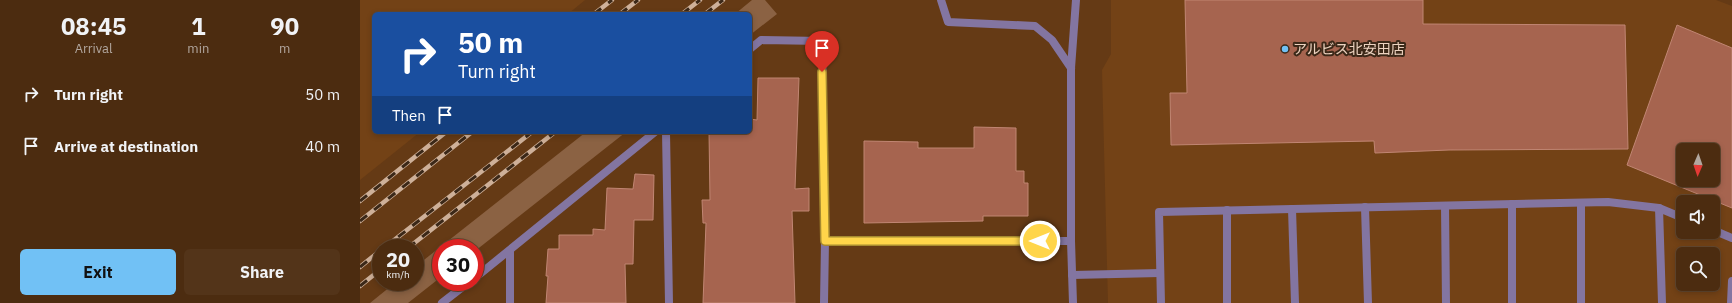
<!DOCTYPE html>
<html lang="en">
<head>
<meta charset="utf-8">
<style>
  :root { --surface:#4c2c10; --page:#533419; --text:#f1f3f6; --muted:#b2a79f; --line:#634830; --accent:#71c1f5 }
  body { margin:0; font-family:"IBM Plex Sans","Noto Sans JP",sans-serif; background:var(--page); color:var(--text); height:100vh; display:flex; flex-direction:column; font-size:15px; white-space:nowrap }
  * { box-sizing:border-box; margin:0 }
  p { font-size:13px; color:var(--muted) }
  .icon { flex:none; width:22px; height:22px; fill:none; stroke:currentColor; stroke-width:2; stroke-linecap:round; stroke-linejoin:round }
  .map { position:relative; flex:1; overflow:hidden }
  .drawer { display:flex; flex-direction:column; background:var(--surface); width:360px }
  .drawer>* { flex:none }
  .guide { position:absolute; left:12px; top:12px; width:380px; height:122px; border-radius:6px; box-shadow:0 2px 6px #0003,0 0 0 1px var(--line); background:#1a4fa0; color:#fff; overflow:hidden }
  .needle { width:26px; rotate:182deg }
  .fabs { position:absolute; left:1316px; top:143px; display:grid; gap:8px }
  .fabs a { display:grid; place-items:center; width:44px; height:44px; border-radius:6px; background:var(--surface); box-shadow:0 2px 6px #0003,0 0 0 1px var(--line); font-size:20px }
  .speed { position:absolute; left:12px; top:239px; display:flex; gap:8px; font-size:20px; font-weight:700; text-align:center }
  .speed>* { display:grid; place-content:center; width:52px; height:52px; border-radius:50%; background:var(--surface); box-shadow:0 2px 6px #0003,0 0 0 1px var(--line); line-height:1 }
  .speed small { font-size:10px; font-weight:400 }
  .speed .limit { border:6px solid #d22; background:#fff; color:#111 }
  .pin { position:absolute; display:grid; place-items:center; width:34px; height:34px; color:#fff; margin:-41px -17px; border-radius:50% 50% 50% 0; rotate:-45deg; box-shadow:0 0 4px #0007 }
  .pin .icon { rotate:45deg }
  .me { position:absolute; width:44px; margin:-22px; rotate:270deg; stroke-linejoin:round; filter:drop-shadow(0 0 3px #0008) }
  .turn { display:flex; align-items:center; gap:14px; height:84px; padding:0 20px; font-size:18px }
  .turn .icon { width:52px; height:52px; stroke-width:2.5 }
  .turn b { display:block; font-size:28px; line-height:34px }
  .then { display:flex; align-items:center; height:38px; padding:0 20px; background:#0003; gap:8px; font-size:15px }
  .eta { display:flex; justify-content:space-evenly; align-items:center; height:68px; text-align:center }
  .eta b { font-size:24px; font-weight:800; line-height:28px }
  .button { display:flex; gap:8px; margin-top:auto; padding:8px 20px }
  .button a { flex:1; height:46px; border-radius:6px; background:var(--accent); color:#111; font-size:16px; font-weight:800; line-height:46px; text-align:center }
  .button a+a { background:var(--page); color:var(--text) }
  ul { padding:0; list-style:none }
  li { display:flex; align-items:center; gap:12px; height:52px; padding:0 20px }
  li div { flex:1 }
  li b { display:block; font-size:15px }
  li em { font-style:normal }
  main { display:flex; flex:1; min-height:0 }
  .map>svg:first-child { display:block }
  .built { fill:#734216; fill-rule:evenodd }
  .green { fill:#8b6243 }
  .building { fill:#a6644f; stroke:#c18673; fill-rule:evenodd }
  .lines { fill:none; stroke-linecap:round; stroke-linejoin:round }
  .service { stroke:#8375a1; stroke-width:8 }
  .minor { stroke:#8375a1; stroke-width:8 }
  .tertiary { stroke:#8375a1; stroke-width:8 }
  .rail-casing { stroke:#ceb099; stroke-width:4.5 }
  .rail { stroke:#3b2818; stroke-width:3; stroke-dasharray:9; stroke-linecap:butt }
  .route-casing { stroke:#a68a30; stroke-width:10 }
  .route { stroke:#ffd54a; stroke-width:7 }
  .poi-dot { fill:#71c1f5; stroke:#3b2818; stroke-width:1.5 }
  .labels { text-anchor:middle; stroke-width:4; stroke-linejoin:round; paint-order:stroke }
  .poi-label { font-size:14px; fill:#edd3c0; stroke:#3b2818; text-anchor:start }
</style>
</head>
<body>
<main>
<section class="drawer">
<div class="eta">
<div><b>08:45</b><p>Arrival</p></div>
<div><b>1</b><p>min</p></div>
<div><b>90</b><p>m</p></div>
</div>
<ul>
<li><svg class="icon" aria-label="right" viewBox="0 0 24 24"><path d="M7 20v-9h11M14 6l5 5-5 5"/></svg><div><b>Turn right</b></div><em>50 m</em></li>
<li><svg class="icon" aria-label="arrive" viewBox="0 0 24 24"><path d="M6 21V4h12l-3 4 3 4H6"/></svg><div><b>Arrive at destination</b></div><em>40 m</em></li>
</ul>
<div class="button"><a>Exit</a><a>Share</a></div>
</section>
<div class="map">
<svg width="1372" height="303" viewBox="0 0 1372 303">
  <rect width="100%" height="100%" fill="#653a15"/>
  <g class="built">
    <polygon points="0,0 225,0 208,14 14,14 14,132 60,132 0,180"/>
    <path d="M751,0H1356L1372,6V303H748L742,70L751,54ZM1323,150H1353V180H1323ZM1323,202H1353V232H1323ZM1323,254H1353V284H1323Z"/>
  </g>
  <g class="green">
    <polygon points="392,0 405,0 417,14 390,35 390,14 375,14"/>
    <polygon points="226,132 266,132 115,251 115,248 81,248 81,277 48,303 10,303 36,282 55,282 55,267"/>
  </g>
  <g class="building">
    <polygon points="825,0 1063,0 1063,24 1265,25 1268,149 1089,150 1015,153 1014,141 811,145 810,93 827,93"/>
    <path d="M1317,25L1372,48V208L1267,165ZM1323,150H1353V180H1323Z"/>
    <polygon points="398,78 439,78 435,189 449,188 449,211 432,211 435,303 343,303 346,223 343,223 342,200 350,200 349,132 390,132 390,119 397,120"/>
    <polygon points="614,127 656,128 656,171 664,171 664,183 668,183 668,216 623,216 623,221 504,223 504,141 558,142 558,148 614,148"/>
    <polygon points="275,174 294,175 293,220 274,220 273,264 265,264 266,303 186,303 188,276 186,276 188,249 199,249 199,235 233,235 233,229 245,230 247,188 273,189"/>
  </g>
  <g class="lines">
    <g class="service">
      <polyline points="1221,203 1221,303"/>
      <polyline points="1085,206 1086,303"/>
      <polyline points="1005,207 1008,303"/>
      <polyline points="932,209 935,303"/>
      <polyline points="867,210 867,303"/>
      <polyline points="1353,230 1372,238"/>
      <polyline points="712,275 800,273"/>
      <polyline points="801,303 799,212 1248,202 1299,208"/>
      <polyline points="1152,303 1152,204"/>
      <polyline points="1302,303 1299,208 1323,218"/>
      <polyline points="1371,303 1372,281"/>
    </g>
    <g class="minor">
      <polyline points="581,0 588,22 675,26 692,40 711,68"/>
      <polyline points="390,49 401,40 462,41 465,241"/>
      <polyline points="711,68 716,0"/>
      <polyline points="306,132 309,303"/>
      <polyline points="150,251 150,303"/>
      <polyline points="115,278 295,132"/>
      <polyline points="82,303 109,282"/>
      <polyline points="464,303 465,241 711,241"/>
    </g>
    <polyline class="tertiary" points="711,68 711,241 713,303"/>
    <defs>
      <g id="rail">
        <polyline points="234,14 252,0"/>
        <polyline points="260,14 278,0"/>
        <polyline points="322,14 340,0"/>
        <polyline points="345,14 363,0"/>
        <polyline points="0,201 86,132"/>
        <polyline points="0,221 112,132"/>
        <polyline points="24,248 172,132"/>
        <polyline points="48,248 195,132"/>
        <polyline points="0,267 21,250"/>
        <polyline points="0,286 21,269"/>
      </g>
    </defs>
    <use href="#rail" class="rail-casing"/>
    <use href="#rail" class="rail"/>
  </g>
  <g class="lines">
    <defs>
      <polyline id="route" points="462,72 465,241 680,241"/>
    </defs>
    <use href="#route" class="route-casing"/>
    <use href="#route" class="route"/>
  </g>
  <circle class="poi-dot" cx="925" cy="49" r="4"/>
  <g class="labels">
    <g class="poi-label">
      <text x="933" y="54">アルビス北安田店</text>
    </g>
  </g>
</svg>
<div class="fabs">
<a><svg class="needle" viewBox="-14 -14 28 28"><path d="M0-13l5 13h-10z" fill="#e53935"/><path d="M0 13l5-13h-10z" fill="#b2a79f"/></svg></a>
<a><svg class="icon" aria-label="sound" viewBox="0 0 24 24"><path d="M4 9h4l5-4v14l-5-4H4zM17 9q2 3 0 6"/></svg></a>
<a><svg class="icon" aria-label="search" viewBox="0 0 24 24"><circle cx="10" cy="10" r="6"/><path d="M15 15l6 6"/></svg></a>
</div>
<div class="speed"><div>20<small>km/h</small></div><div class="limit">30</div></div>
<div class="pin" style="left:462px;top:72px;background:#d93025"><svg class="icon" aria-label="arrive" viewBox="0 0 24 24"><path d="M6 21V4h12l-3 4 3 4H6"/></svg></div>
<svg class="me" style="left:680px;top:241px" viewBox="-20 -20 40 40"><circle r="17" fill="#ffd54a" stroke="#fff" stroke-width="3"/><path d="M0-11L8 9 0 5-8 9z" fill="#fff"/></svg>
<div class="guide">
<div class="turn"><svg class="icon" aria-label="right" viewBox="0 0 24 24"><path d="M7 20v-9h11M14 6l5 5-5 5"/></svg><div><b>50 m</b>Turn right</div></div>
<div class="then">Then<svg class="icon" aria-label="arrive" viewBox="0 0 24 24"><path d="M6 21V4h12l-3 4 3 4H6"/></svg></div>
</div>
</div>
</main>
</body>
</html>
